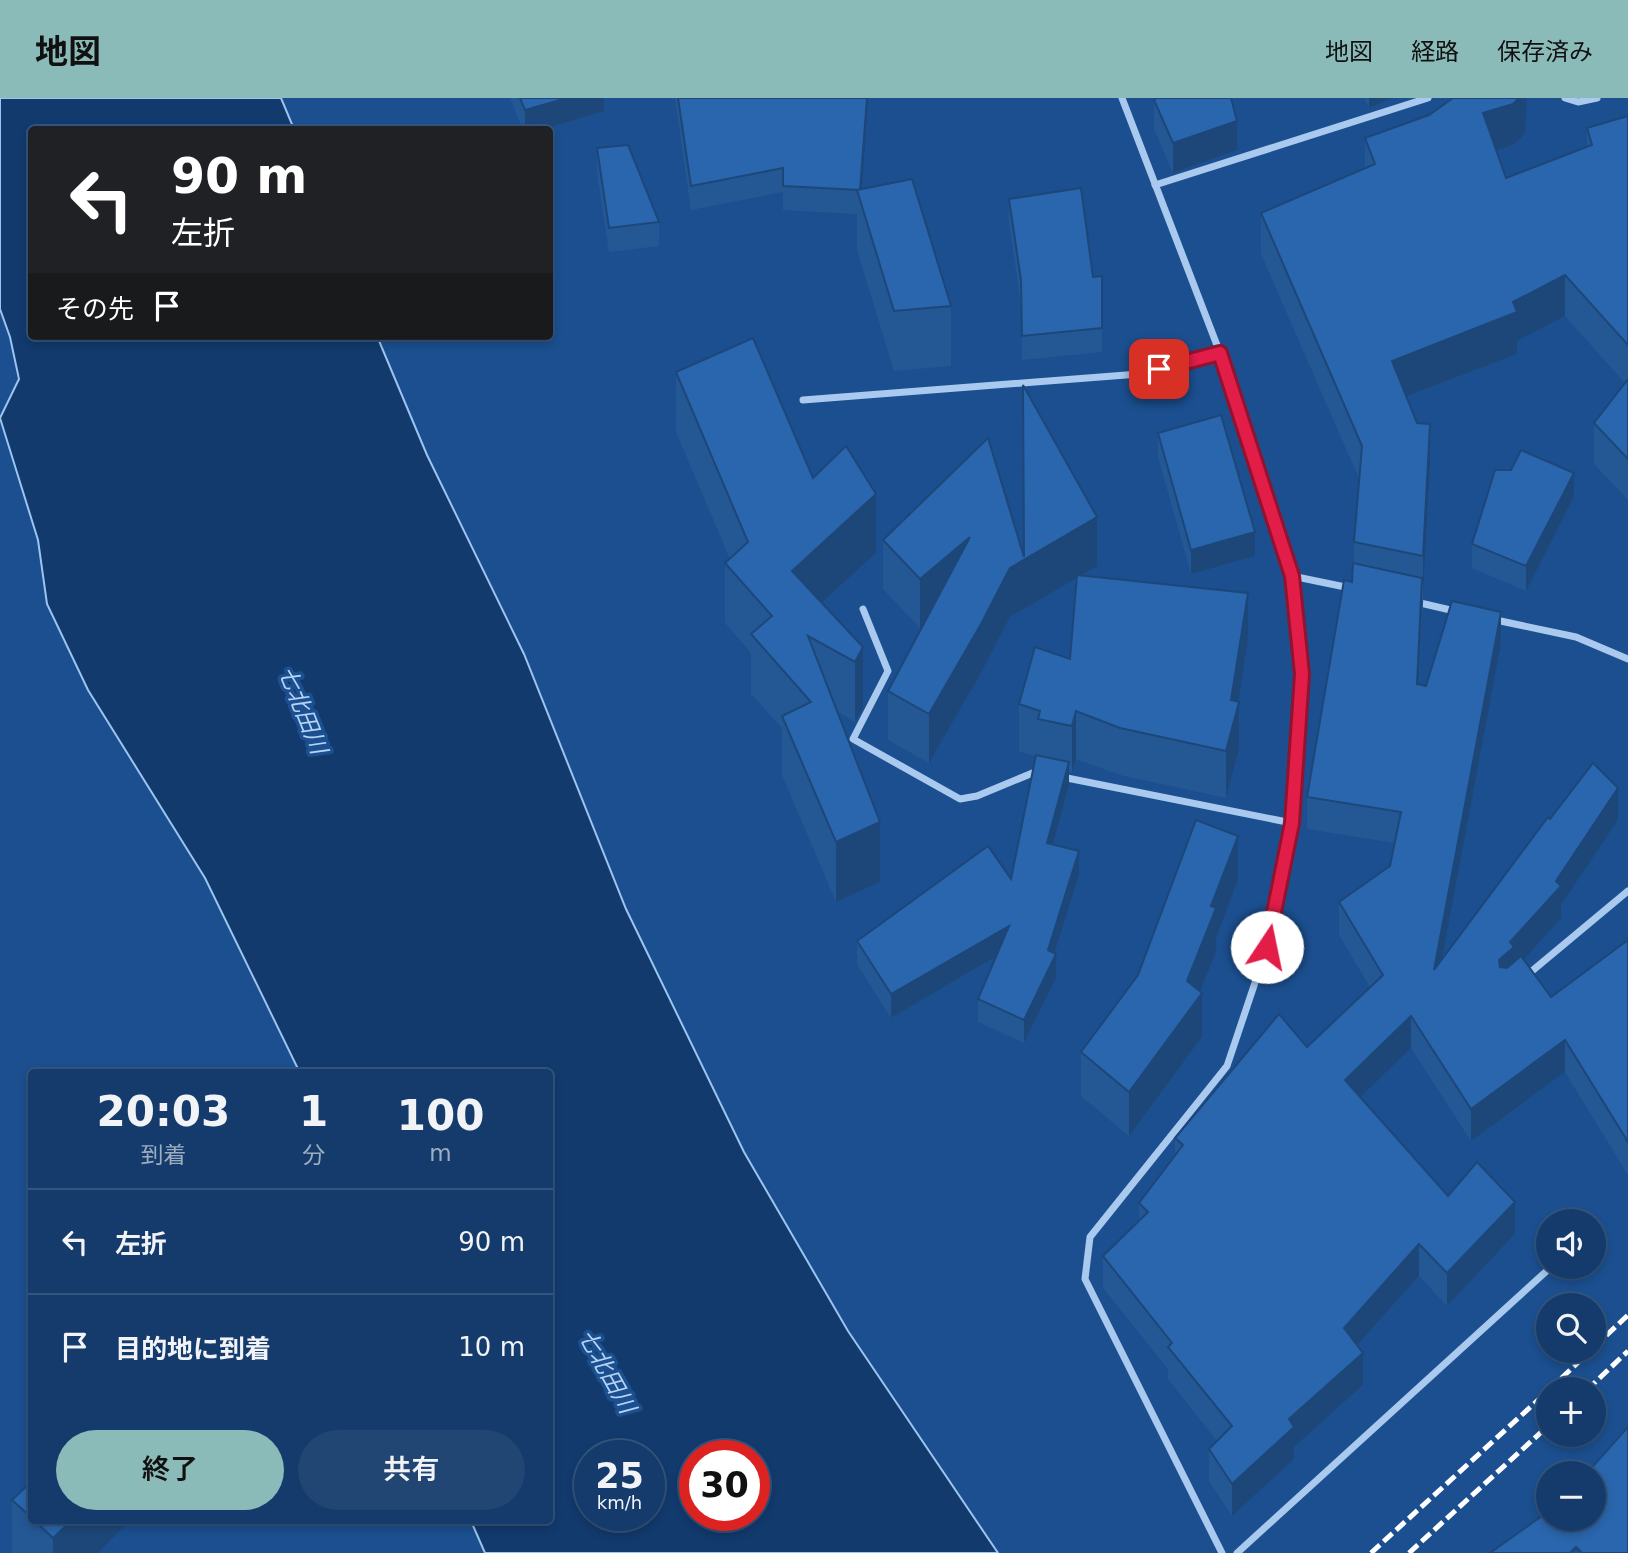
<!DOCTYPE html>
<html lang="ja">
<head>
<meta charset="utf-8">
<style>
  :root { --surface:#143b6b; --page:#214673; --text:#f1f3f6; --muted:#9dadc1; --line:#33557e; --accent:#8bbbb9 }
  body { margin:0; font-family:"DejaVu Sans","Noto Sans JP",sans-serif; background:var(--page); color:var(--text); height:100vh; display:flex; flex-direction:column; font-size:26px; white-space:nowrap }
  * { box-sizing:border-box; margin:0 }
  p { font-size:23px; color:var(--muted) }
  .icon { flex:none; width:38px; height:38px; fill:none; stroke:currentColor; stroke-width:2; stroke-linecap:round; stroke-linejoin:round }
  .map { position:relative; flex:1; overflow:hidden }
  .sheet { position:absolute; left:28px; top:971px; width:525px; height:455px; display:flex; flex-direction:column; background:var(--surface); border-radius:7px; box-shadow:0 4px 10px #0003,0 0 0 2px var(--line) }
  .sheet>* { flex:none }
  .hud { position:absolute; left:28px; top:28px; width:525px; height:214px; border-radius:7px; box-shadow:0 4px 10px #0003,0 0 0 2px var(--line); background:#202124; color:#fff; overflow:hidden }
  .fabs { position:absolute; left:1536px; top:1111px; display:grid; gap:14px }
  .fabs a { display:grid; place-items:center; width:70px; height:70px; border-radius:50%; background:var(--surface); box-shadow:0 4px 10px #0003,0 0 0 2px var(--line); font-size:35px }
  .speed { position:absolute; left:574px; top:1342px; display:flex; gap:14px; font-size:35px; font-weight:700; text-align:center }
  .speed>* { display:grid; place-content:center; width:91px; height:91px; border-radius:50%; background:var(--surface); box-shadow:0 4px 10px #0003,0 0 0 2px var(--line); line-height:1 }
  .speed small { font-size:18px; font-weight:400 }
  .speed .limit { border:10px solid #d22; background:#fff; color:#111 }
  .pin { position:absolute; display:grid; place-items:center; width:60px; height:60px; color:#fff; margin:-30px; border-radius:14px; box-shadow:0 4px 10px #0006 }
  .me { position:absolute; width:77px; margin:-38px; rotate:11deg; stroke-linejoin:round; filter:drop-shadow(0 0 5px #0008) }
  .turn { display:flex; align-items:center; gap:24px; height:147px; padding:0 28px; font-size:32px }
  .turn .icon { width:91px; height:91px; stroke-width:2.5 }
  .turn b { display:block; font-size:49px; line-height:60px }
  .then { display:flex; align-items:center; height:66px; padding:0 28px; background:#0003; gap:14px; font-size:26px }
  .eta { display:flex; justify-content:space-evenly; align-items:center; height:119px; text-align:center }
  .eta b { font-size:42px; font-weight:600; line-height:49px }
  .cta { display:flex; gap:14px; margin-top:auto; padding:14px 28px }
  .cta a { flex:1; height:80px; border-radius:42px; background:var(--accent); color:#111; font-size:28px; font-weight:600; line-height:80px; text-align:center }
  .cta a+a { background:var(--page); color:var(--text) }
  ul { padding:0; list-style:none }
  li { display:flex; align-items:center; gap:21px; height:105px; padding:0 28px; border-top:2px solid var(--line) }
  li div { flex:1 }
  li b { display:block; font-size:26px }
  li em { font-style:normal }
  header { display:flex; align-items:center; gap:42px; box-sizing:border-box; height:98px; padding:0 35px; background:var(--accent); color:#111 }
  header strong { font-size:33px }
  nav { display:flex; gap:38px; margin-inline-start:auto; font-size:24px }
  .map>svg:first-child { display:block }
  .water { fill:#123a6d; stroke:#9cc4f0; stroke-width:2; fill-rule:evenodd }
  .lines { fill:none; stroke-linecap:round; stroke-linejoin:round }
  .minor { stroke:#a9c9ee; stroke-width:7 }
  .rail { stroke:#fff; stroke-width:5; stroke-dasharray:12 5; stroke-linecap:butt }
  .wall { fill:#245895 }
  .shaded-wall { fill:#1d4779 }
  .building { fill:#2a66ad; stroke:#1d4779; stroke-width:2 }
  .route-casing { stroke:#92132f; stroke-width:18 }
  .route { stroke:#e11d48; stroke-width:12 }
  .labels { text-anchor:middle; stroke-width:7; stroke-linejoin:round; paint-order:stroke }
  .water-label { font-size:23px; font-style:italic; fill:#b5d3f5; stroke:#1b4f8f }
</style>
</head>
<body>
<header>
<strong>地図</strong>
<nav><a>地図</a><a>経路</a><a>保存済み</a></nav>
</header>
<div class="map">
<svg width="1628" height="1455" viewBox="0 0 1628 1455">
  <rect width="100%" height="100%" fill="#1b4f8f"/>
  <path class="water" d="M0,0H281L294,31L32,32V238H377L427,357L524,556L626,811L744,1054L848,1233L998,1455H485L471,1423H550V975H300L205,780L88,592L47,506L38,442L0,320L19,281L10,239L0,211ZM590,1358H649V1418H590ZM754,1358V1418H695V1358Z"/>
  <g class="lines">
    <g class="minor">
      <polyline points="1122,0 1220,255 1292,478 1302,577 1292,725 1267,849 1227,968 1090,1139 1085,1181 1222,1455"/>
      <polyline points="1565,0 1578,4 1597,0"/>
      <polyline points="1155,87 1428,0"/>
      <polyline points="803,302 1139,276 1220,255"/>
      <polyline points="1292,478 1350,490"/>
      <polyline points="1416,504 1459,514"/>
      <polyline points="863,511 888,573 853,641 960,701 977,698 1035,674 1040,675"/>
      <polyline points="1491,521 1576,539 1628,561"/>
      <polyline points="1062,679 1292,725"/>
      <polyline points="1526,878 1628,793"/>
      <polyline points="1237,1455 1551,1169"/>
    </g>
    <g class="rail">
      <polyline points="1594,1249 1628,1217"/>
      <polyline points="1549,1292 1590,1253"/>
      <polyline points="1587,1292 1628,1253"/>
      <polyline points="1371,1455 1549,1292"/>
      <polyline points="1409,1455 1549,1327"/>
    </g>
  </g>
  <g class="wall">
    <polygon points="510,0 604,0 604,13 541,32 523,32"/>
    <polygon points="675,0 868,0 861,91 951,208 951,268 894,273 857,152 857,116 783,112 783,94 691,112"/>
    <polygon points="1155,0 1231,0 1237,52 1173,75 1154,31 1154,2"/>
    <polygon points="1364,0 1392,0 1369,10"/>
    <polygon points="1628,18 1628,402 1594,366 1594,325 1625,285 1565,218 1517,243 1517,256 1406,299 1430,368 1419,586 1426,588 1501,546 1442,861 1550,721 1618,722 1561,807 1561,820 1524,862 1551,899 1628,842 1628,1077 1565,974 1471,1043 1411,950 1360,999 1448,1098 1515,1136 1447,1208 1419,1178 1357,1248 1363,1287 1294,1349 1294,1361 1232,1418 1209,1383 1209,1351 1217,1343 1168,1281 1168,1271 1103,1190 1103,1158 1139,1123 1139,1105 1175,1057 1175,1040 1307,949 1370,889 1339,837 1339,804 1390,768 1395,745 1307,731 1307,699 1352,484 1354,465 1354,444 1360,383 1261,156 1261,115 1365,70 1365,40 1525,36 1513,47 1496,53 1506,80 1587,49 1587,30"/>
    <polygon points="597,50 659,124 659,148 609,154 597,74"/>
    <polygon points="1009,101 1093,179 1102,178 1102,254 1022,262 1021,206 1009,125"/>
    <polygon points="676,274 813,380 876,455 822,505 863,549 863,609 855,624 838,614 880,784 836,804 782,677 782,630 751,596 751,555 725,525 725,465 730,461 676,334"/>
    <polygon points="1158,335 1255,458 1191,476 1158,359"/>
    <polygon points="1574,399 1526,493 1472,470 1472,446"/>
    <polygon points="883,442 1024,457 1097,468 1080,478 1248,542 1238,604 1239,651 1226,700 1120,677 1076,661 1072,675 1069,674 1069,687 1053,746 1079,777 1054,856 1056,880 1024,945 978,924 978,901 996,859 891,920 857,866 857,843 1011,781 1036,659 1019,653 1019,606 1070,561 1077,479 1010,519 981,575 929,665 888,642 888,593 923,527 920,530 883,491"/>
    <polygon points="1238,782 1216,840 1216,854 1200,893 1202,939 1129,1038 1081,998 1081,954"/>
    <polygon points="32,1383 32,1423 129,1423 98,1455 12,1455 12,1402"/>
  </g>
  <g class="shaded-wall">
    <polygon points="567,0 604,0 604,13 541,32 525,32 525,12"/>
    <polygon points="867,0 868,0 861,103 860,99"/>
    <polygon points="1369,0 1392,0 1369,10"/>
    <polygon points="1519,0 1527,0 1525,36 1513,47 1483,57 1483,15"/>
    <polygon points="1237,23 1237,52 1173,75 1173,45"/>
    <polygon points="1565,177 1565,218 1517,243 1517,256 1392,304 1392,263 1513,204"/>
    <polygon points="1430,326 1430,368 1423,500 1423,458"/>
    <polygon points="1574,375 1574,399 1526,493 1526,468"/>
    <polygon points="876,396 876,455 792,532 792,473"/>
    <polygon points="1097,419 1097,468 1010,519 981,575 929,665 929,616 1010,470"/>
    <polygon points="1255,434 1255,458 1191,476 1191,452"/>
    <polygon points="970,439 970,488 920,530 920,481"/>
    <polygon points="1422,480 1422,512 1417,618 1417,586"/>
    <polygon points="1248,495 1248,542 1237,612 1239,604 1239,651 1226,700 1226,653 1231,602"/>
    <polygon points="1501,514 1501,546 1434,904 1434,872"/>
    <polygon points="863,549 863,609 855,624 855,564"/>
    <polygon points="1076,613 1076,661 1072,675 1072,628"/>
    <polygon points="1069,664 1069,687 1047,768 1047,745"/>
    <polygon points="1618,690 1618,722 1561,807 1561,820 1514,873 1499,894 1499,862 1556,783"/>
    <polygon points="880,724 880,784 836,804 836,744"/>
    <polygon points="1238,738 1238,782 1216,840 1216,854 1197,901 1202,895 1202,939 1129,1038 1129,994 1187,883 1211,808"/>
    <polygon points="1079,753 1079,777 1050,869 1056,856 1056,880 1024,945 1024,922"/>
    <polygon points="1009,828 1009,851 891,920 891,896"/>
    <polygon points="1411,918 1411,950 1345,1014 1345,982"/>
    <polygon points="1565,942 1565,974 1471,1043 1471,1011"/>
    <polygon points="1515,1104 1515,1136 1447,1208 1447,1175"/>
    <polygon points="1419,1146 1419,1178 1344,1262 1344,1230"/>
    <polygon points="1363,1255 1363,1287 1294,1349 1294,1361 1232,1418 1232,1386 1289,1321"/>
    <polygon points="71,1423 129,1423 98,1455 53,1455 53,1440"/>
  </g>
  <g class="building">
    <polygon points="520,0 567,0 525,12"/>
    <polygon points="678,0 867,0 860,92 783,88 783,70 691,88"/>
    <polygon points="1157,0 1231,0 1237,23 1173,45 1154,2"/>
    <polygon points="1453,0 1519,0 1513,6 1483,15 1506,80 1592,47 1587,30 1628,18 1628,247 1565,177 1513,204 1517,214 1392,263 1417,325 1430,326 1423,458 1354,444 1362,348 1261,115 1375,66 1365,40 1429,17"/>
    <polygon points="628,47 659,124 609,130 597,50"/>
    <polygon points="912,81 951,208 894,213 857,92"/>
    <polygon points="1081,90 1093,179 1102,178 1102,230 1022,238 1021,182 1009,101"/>
    <polygon points="753,240 813,380 846,348 876,396 792,473 863,549 855,564 808,538 880,724 836,744 782,618 811,604 751,536 772,518 725,465 748,444 676,274"/>
    <polygon points="1628,281 1628,361 1594,325"/>
    <polygon points="1023,287 1097,419 1010,470 981,526 929,616 888,593 970,439 920,481 883,442 988,340 1024,459"/>
    <polygon points="1221,317 1255,434 1191,452 1158,335"/>
    <polygon points="1521,352 1574,375 1526,468 1472,446 1495,372 1511,372"/>
    <polygon points="1353,465 1422,480 1417,586 1426,588 1452,503 1501,514 1434,872 1548,719 1550,721 1593,665 1618,690 1556,783 1561,788 1510,844 1514,849 1499,862 1500,869 1507,870 1521,858 1551,899 1628,842 1628,1044 1565,942 1471,1011 1411,918 1345,982 1448,1098 1477,1064 1515,1104 1447,1175 1419,1146 1344,1230 1363,1255 1289,1321 1294,1329 1232,1386 1209,1351 1232,1328 1168,1249 1172,1245 1103,1158 1148,1114 1139,1105 1183,1047 1175,1040 1279,916 1307,949 1383,877 1339,804 1390,768 1401,714 1307,699 1344,482 1352,484"/>
    <polygon points="1077,477 1248,495 1231,602 1239,604 1226,653 1120,630 1076,613 1072,628 1038,621 1040,613 1019,606 1035,549 1070,561"/>
    <polygon points="1036,657 1069,664 1047,745 1079,753 1048,852 1056,856 1024,922 978,901 1009,828 891,896 857,843 988,748 1011,781"/>
    <polygon points="1196,722 1238,738 1211,808 1216,810 1187,883 1202,895 1129,994 1081,954 1138,877"/>
    <polygon points="1628,1329 1628,1455 1582,1455 1576,1449 1570,1455 1490,1455 1549,1413 1549,1421 1594,1421 1594,1376 1586,1376"/>
    <polygon points="32,1383 32,1420 12,1402"/>
    <polygon points="35,1423 71,1423 53,1440"/>
  </g>
  <g class="lines">
    <defs>
      <polyline id="route" points="1159,271 1220,255 1292,478 1302,576 1292,725 1267,849"/>
    </defs>
    <use href="#route" class="route-casing"/>
    <use href="#route" class="route"/>
  </g>
  <g class="labels">
    <g class="water-label">
      <text transform="translate(303 612) rotate(68)" y="8">七北田川</text>
      <text transform="translate(607 1273) rotate(61)" y="8">七北田川</text>
    </g>
  </g>
</svg>
<div class="fabs">
<a><svg class="icon" aria-label="sound" viewBox="0 0 24 24"><path d="M4 9h4l5-4v14l-5-4H4zM17 9q2 3 0 6"/></svg></a>
<a><svg class="icon" aria-label="search" viewBox="0 0 24 24"><circle cx="10" cy="10" r="6"/><path d="M15 15l6 6"/></svg></a>
<a>+</a>
<a>−</a>
</div>
<div class="speed"><div>25<small>km/h</small></div><div class="limit">30</div></div>
<div class="pin" style="left:1159px;top:271px;background:#d93025"><svg class="icon" aria-label="arrive" viewBox="0 0 24 24"><path d="M6 21V4h12l-3 4 3 4H6"/></svg></div>
<svg class="me" style="left:1267px;top:849px" viewBox="-20 -20 40 40"><circle r="19" fill="#fff"/><path d="M0-13L10 11 0 6-10 11z" fill="#e11d48"/></svg>
<div class="hud">
<div class="turn"><svg class="icon" aria-label="left" viewBox="0 0 24 24"><path d="M17 20v-9H6M10 6l-5 5 5 5"/></svg><div><b>90 m</b>左折</div></div>
<div class="then">その先<svg class="icon" aria-label="arrive" viewBox="0 0 24 24"><path d="M6 21V4h12l-3 4 3 4H6"/></svg></div>
</div>
<section class="sheet">
<div class="eta">
<div><b>20:03</b><p>到着</p></div>
<div><b>1</b><p>分</p></div>
<div><b>100</b><p>m</p></div>
</div>
<ul>
<li><svg class="icon" aria-label="left" viewBox="0 0 24 24"><path d="M17 20v-9H6M10 6l-5 5 5 5"/></svg><div><b>左折</b></div><em>90 m</em></li>
<li><svg class="icon" aria-label="arrive" viewBox="0 0 24 24"><path d="M6 21V4h12l-3 4 3 4H6"/></svg><div><b>目的地に到着</b></div><em>10 m</em></li>
</ul>
<div class="cta"><a>終了</a><a>共有</a></div>
</section>
</div>
</body>
</html>
